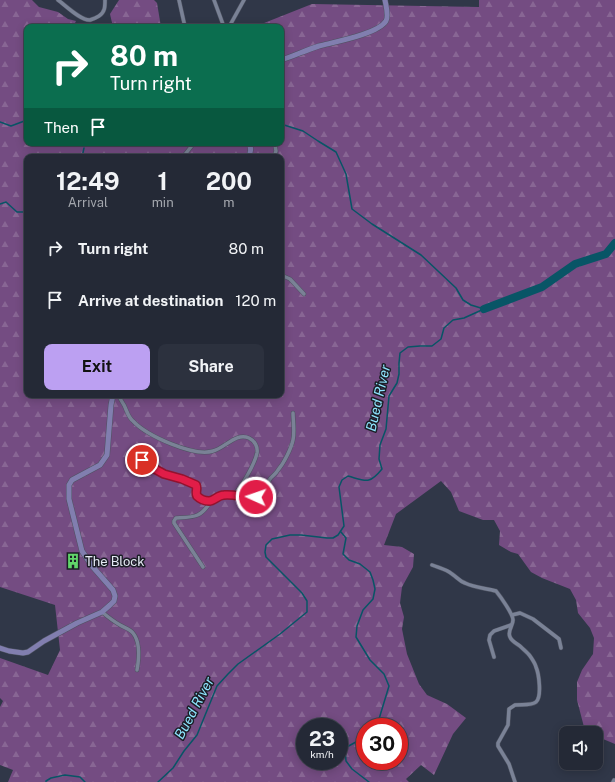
<!DOCTYPE html>
<html lang="en">
<head>
<meta charset="utf-8">
<style>
  :root { --surface:#242936; --page:#2c313e; --text:#f1f3f6; --muted:#a3a6ad; --line:#414551; --accent:#bca0f2 }
  body { margin:0; font-family:"Public Sans",sans-serif; background:var(--page); color:var(--text); height:100vh; display:flex; flex-direction:column; font-size:15px; white-space:nowrap }
  * { box-sizing:border-box; margin:0 }
  p { font-size:13px; color:var(--muted) }
  .icon { flex:none; width:22px; height:22px; fill:none; stroke:currentColor; stroke-width:2; stroke-linecap:round; stroke-linejoin:round }
  .map { position:relative; flex:1; overflow:hidden }
  .drawer { position:absolute; left:24px; top:154px; width:260px; height:244px; display:flex; flex-direction:column; background:var(--surface); border-radius:8px; box-shadow:0 2px 10px #0003,0 0 0 1px var(--line) }
  .drawer>* { flex:none }
  .top-card { position:absolute; left:24px; top:24px; width:260px; height:122px; border-radius:8px; box-shadow:0 2px 10px #0003,0 0 0 1px var(--line); background:#0b6e4f; color:#fff; overflow:hidden }
  .fabs { position:absolute; left:559px; top:726px; display:grid; gap:8px }
  .fabs a { display:grid; place-items:center; width:44px; height:44px; border-radius:8px; background:var(--surface); box-shadow:0 2px 10px #0003,0 0 0 1px var(--line); font-size:20px }
  .speed { position:absolute; left:296px; top:718px; display:flex; gap:8px; font-size:20px; font-weight:700; text-align:center }
  .speed>* { display:grid; place-content:center; width:52px; height:52px; border-radius:50%; background:var(--surface); box-shadow:0 2px 10px #0003,0 0 0 1px var(--line); line-height:1 }
  .speed small { font-size:10px; font-weight:400 }
  .speed .limit { border:6px solid #d22; background:#fff; color:#111 }
  .pin { position:absolute; display:grid; place-items:center; width:34px; height:34px; color:#fff; margin:-17px; border:2px solid #fff; border-radius:50%; box-shadow:0 1px 4px #0007 }
  .me { position:absolute; width:44px; margin:-22px; rotate:273deg; stroke-linejoin:round; filter:drop-shadow(0 0 3px #0008) }
  .turn { display:flex; align-items:center; gap:14px; height:84px; padding:0 20px; font-size:18px }
  .turn .icon { width:52px; height:52px; stroke-width:2.5 }
  .turn b { display:block; font-size:28px; line-height:34px }
  .then { display:flex; align-items:center; height:38px; padding:0 20px; background:#0003; gap:8px; font-size:15px }
  .eta { display:flex; justify-content:space-evenly; align-items:center; height:68px; text-align:center }
  .eta b { font-size:24px; font-weight:700; line-height:28px }
  .primary-button { display:flex; gap:8px; margin-top:auto; padding:8px 20px }
  .primary-button a { flex:1; height:46px; border-radius:8px; background:var(--accent); color:#111; font-size:16px; font-weight:700; line-height:46px; text-align:center }
  .primary-button a+a { background:var(--page); color:var(--text) }
  ul { padding:0; list-style:none }
  li { display:flex; align-items:center; gap:12px; height:52px; padding:0 20px }
  li div { flex:1 }
  li b { display:block; font-size:15px }
  li em { font-style:normal }
  .map>svg:first-child { display:block }
  .forest { fill:url(#forest-firs); fill-rule:evenodd }
  .lines { fill:none; stroke-linecap:round; stroke-linejoin:round }
  .stream { stroke:#085566; stroke-width:1.5 }
  .river { stroke:#085566; stroke-width:8 }
  .minor-casing { stroke:#4e5361; stroke-width:4.5 }
  .secondary-casing { stroke:#4e5361; stroke-width:6 }
  .minor { stroke:#7a8296; stroke-width:3.5 }
  .secondary { stroke:#817eaf; stroke-width:5 }
  .route-casing { stroke:#92132f; stroke-width:10 }
  .route { stroke:#e11d48; stroke-width:7 }
  .labels { text-anchor:middle; stroke-width:3; stroke-linejoin:round; paint-order:stroke }
  .poi-label { font-size:13px; fill:#e6eaf5; stroke:#1b1e26; text-anchor:start }
  .water-label { font-size:14px; font-style:italic; fill:#8fe5ff; stroke:#1b1e26 }
</style>
</head>
<body>
<div class="map">
<svg width="615" height="782" viewBox="0 0 615 782">
  <defs>
    <pattern id="forest-firs" width="22" height="20" patternUnits="userSpaceOnUse"><rect width="22" height="20" fill="#744c82"/><path d="M5 1l3.5 6h-7zM16 11l3.5 6h-7z" fill="#886694"/></pattern>
  </defs>
  <rect width="100%" height="100%" fill="#303748"/>
  <g class="forest">
    <path d="M0,0H32L39,7L58,12L68,19L76,21L73,27H27V143H281V27H254L312,4L479,7V0H615V744L603,739L596,735V733H593L584,727L577,700V682L582,670L593,654L594,638L590,628L578,613L576,600L570,589L542,578L531,572L518,554L511,552L499,545L500,531L494,520H483L459,511L451,492L441,481L396,514L384,545L402,547L414,554L413,567L402,587L400,603L404,617L402,629L407,654L419,684L427,695L447,704L466,718L453,734L434,775L421,765L406,779L409,782H8L13,770L0,765V707L3,701L0,698V658L48,675L60,650L55,605L0,587ZM27,157H281V395H27ZM305,727H339V761H305ZM365,727H399V761H365Z"/>
    <polygon points="119,0 154,0 157,3 161,27 113,27 110,14"/>
  </g>
  <g class="lines">
    <g class="stream">
      <polyline points="0,122 11,126 27,120"/>
      <polyline points="281,124 303,131 318,141 336,152 346,174 352,209 372,224 421,255 456,288 463,300 471,305 484,309"/>
      <polyline points="82,157 84,148"/>
      <polyline points="0,204 6,202 17,212 27,212"/>
      <polyline points="341,532 346,538 343,554 349,560 360,564 370,572 373,580 375,589 373,599 363,610 357,626 356,637 370,660 384,674 389,686 379,719 375,727"/>
      <polyline points="365,737 345,748 346,761 352,769 369,782"/>
      <polyline points="46,782 46,781 51,778 65,775 80,777 85,782"/>
      <path d="M158,782L173,768L184,751L197,735L217,686L228,674L238,664L280,634L307,612V601L302,593L266,557L265,552L266,545L272,539L290,535H301L327,538H333L338,535L344,526L339,487L342,480L348,476C366,481 369,485 382,469L379,459L380,445L386,429L389,396L397,383L399,374V363L400,353L408,347L420,346H432L441,339L444,328L453,320L464,318L484,309"/>
    </g>
    <polyline class="river" points="484,309 542,287 575,264 606,254 615,243"/>
    <defs>
      <g id="minor">
        <path d="M58,0C65,5 81,21 90,20C93,19 96,18 99,16C105,12 105,7 105,0"/>
        <polyline points="179,0 185,27"/>
        <polyline points="214,0 224,27"/>
        <polyline points="229,27 244,0"/>
        <polyline points="272,143 275,145 276,151 274,157"/>
        <polyline points="250,145 258,143"/>
        <polyline points="183,157 194,143"/>
        <polyline points="281,275 290,279 304,294"/>
        <path d="M118,395C120,398 122,402 124,405C127,411 128,417 133,421C147,436 194,457 213,451C225,448 236,432 249,438C255,441 258,447 257,453C255,463 241,489 233,495"/>
        <path d="M143,448L142,463L164,474L182,479L196,485C198,489 196,492 197,496C211,508 212,496 225,495C236,494 247,500 258,496C266,493 266,485 270,479C272,476 276,474 278,470C284,463 291,449 293,440C295,431 293,421 293,413"/>
        <path d="M432,565C439,568 446,569 452,574C457,577 459,581 465,583C475,588 486,588 496,591C500,596 513,614 513,620C513,626 507,631 510,637C512,642 518,644 521,647C524,650 528,653 530,656C532,659 535,663 536,667C539,674 542,697 536,702C531,706 521,704 515,705L509,709L508,725L498,743V746L509,764L515,782"/>
        <path d="M203,567L174,523V521L176,518C194,517 201,518 211,501"/>
        <path d="M102,612C108,617 113,621 120,625C125,628 130,629 133,633C141,643 139,659 137,670"/>
        <polyline points="512,615 520,613 533,619 559,639 561,648"/>
        <polyline points="494,657 489,640 490,635 494,631 511,625"/>
        <polyline points="613,782 614,780"/>
      </g>
      <g id="secondary">
        <path d="M281,60C294,56 306,50 319,46C334,42 378,34 386,21C389,16 386,6 385,0"/>
        <path d="M248,143C252,147 251,153 248,157"/>
        <polyline points="0,648 9,651 23,653 28,652 44,641 77,623 102,612 110,605 114,601 115,596 113,590 92,566 82,551 69,499 69,485 72,480 100,465 107,455 111,405 113,395"/>
      </g>
    </defs>
    <use href="#minor" class="minor-casing"/>
    <use href="#secondary" class="secondary-casing"/>
    <use href="#minor" class="minor"/>
    <use href="#secondary" class="secondary"/>
  </g>
  <g class="lines">
    <defs>
      <path id="route" d="M142,460V462L164,474L182,479L196,485C198,489 195,492 197,496C200,499 204,501 209,501C214,501 218,495 224,495C235,494 245,498 256,497"/>
    </defs>
    <use href="#route" class="route-casing"/>
    <use href="#route" class="route"/>
  </g>
  <defs>
    <symbol id="building-bare" viewBox="-9 -9 18 18"><path d="M-4-6H4V6H1V3H-1V6H-4ZM-2.5-4.3h1.7v1.8h-1.7ZM.8-4.3h1.7v1.8H.8ZM-2.5-1h1.7V.8h-1.7ZM.8-1h1.7V.8H.8Z" fill="#61d56a" stroke="#1b1e26" stroke-width="2.5" paint-order="stroke"/></symbol>
  </defs>
  <g fill-rule="evenodd">
    <use href="#building-bare" x="62" y="550" width="22" height="22"/>
  </g>
  <g class="labels">
    <g class="poi-label">
      <text x="85" y="566">The Block</text>
    </g>
    <g class="water-label">
      <text transform="translate(378 398) rotate(-77)" y="5">Bued River</text>
      <text transform="translate(194 708) rotate(-62)" y="5">Bued River</text>
    </g>
  </g>
</svg>
<div class="fabs">
<a><svg class="icon" aria-label="sound" viewBox="0 0 24 24"><path d="M4 9h4l5-4v14l-5-4H4zM17 9q2 3 0 6"/></svg></a>
</div>
<div class="speed"><div>23<small>km/h</small></div><div class="limit">30</div></div>
<div class="pin" style="left:142px;top:460px;background:#d93025"><svg class="icon" aria-label="arrive" viewBox="0 0 24 24"><path d="M6 21V4h12l-3 4 3 4H6"/></svg></div>
<svg class="me" style="left:256px;top:497px" viewBox="-20 -20 40 40"><circle r="17" fill="#e11d48" stroke="#fff" stroke-width="3"/><path d="M0-11L8 9 0 5-8 9z" fill="#fff"/></svg>
<div class="top-card">
<div class="turn"><svg class="icon" aria-label="right" viewBox="0 0 24 24"><path d="M7 20v-9h11M14 6l5 5-5 5"/></svg><div><b>80 m</b>Turn right</div></div>
<div class="then">Then<svg class="icon" aria-label="arrive" viewBox="0 0 24 24"><path d="M6 21V4h12l-3 4 3 4H6"/></svg></div>
</div>
<section class="drawer">
<div class="eta">
<div><b>12:49</b><p>Arrival</p></div>
<div><b>1</b><p>min</p></div>
<div><b>200</b><p>m</p></div>
</div>
<ul>
<li><svg class="icon" aria-label="right" viewBox="0 0 24 24"><path d="M7 20v-9h11M14 6l5 5-5 5"/></svg><div><b>Turn right</b></div><em>80 m</em></li>
<li><svg class="icon" aria-label="arrive" viewBox="0 0 24 24"><path d="M6 21V4h12l-3 4 3 4H6"/></svg><div><b>Arrive at destination</b></div><em>120 m</em></li>
</ul>
<div class="primary-button"><a>Exit</a><a>Share</a></div>
</section>
</div>
</body>
</html>
